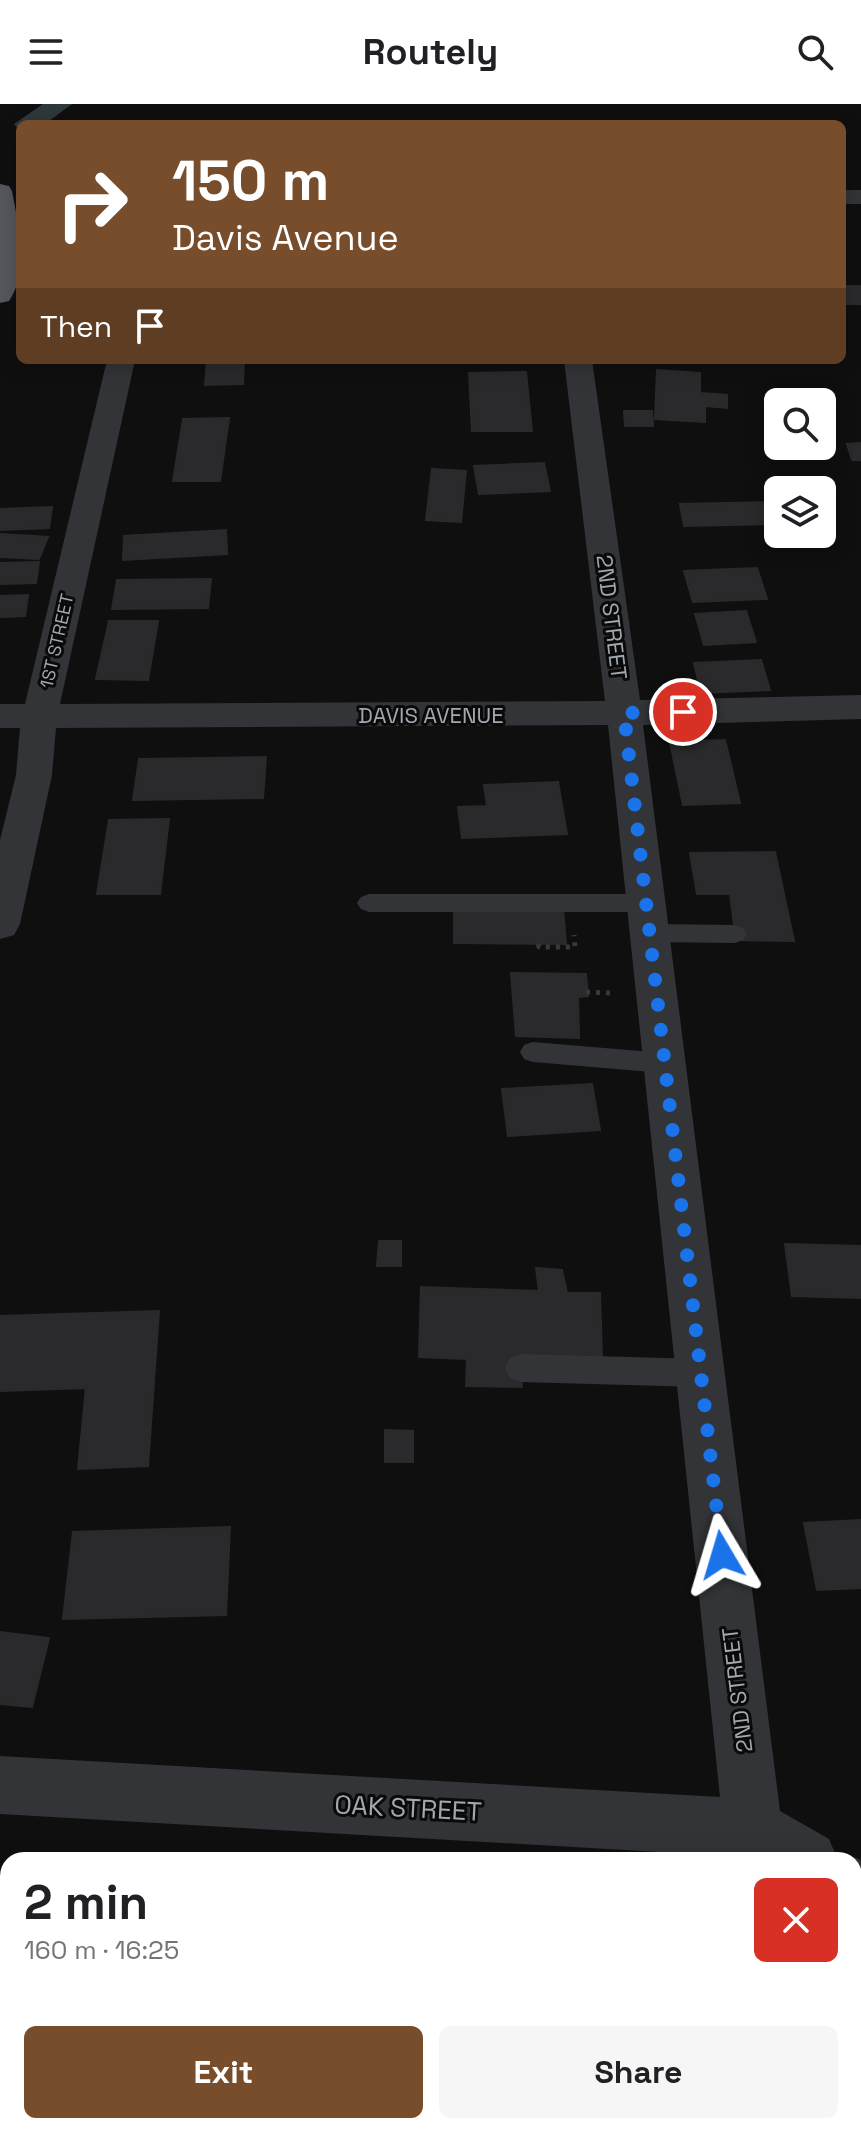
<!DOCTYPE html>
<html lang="en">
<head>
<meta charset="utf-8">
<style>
  :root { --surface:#fff; --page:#f6f6f6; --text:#202124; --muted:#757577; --accent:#774d2c }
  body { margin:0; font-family:"Space Grotesk",sans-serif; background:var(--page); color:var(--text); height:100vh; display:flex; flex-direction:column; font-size:30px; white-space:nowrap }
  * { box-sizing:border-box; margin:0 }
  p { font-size:26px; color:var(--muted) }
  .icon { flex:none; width:44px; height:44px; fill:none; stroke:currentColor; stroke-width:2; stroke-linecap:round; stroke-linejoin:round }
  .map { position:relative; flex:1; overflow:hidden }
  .side { position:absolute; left:0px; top:1748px; width:862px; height:282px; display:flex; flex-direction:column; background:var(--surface); border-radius:24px 24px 0 0; box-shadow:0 4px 20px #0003 }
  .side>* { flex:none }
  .hud { position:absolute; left:16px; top:16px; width:830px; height:244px; border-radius:12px; box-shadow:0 4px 20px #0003; background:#774d2c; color:#fff; overflow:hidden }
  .tools { position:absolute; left:764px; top:284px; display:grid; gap:16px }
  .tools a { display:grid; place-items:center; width:72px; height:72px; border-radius:12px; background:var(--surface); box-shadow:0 4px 20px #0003; font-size:40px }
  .pin { position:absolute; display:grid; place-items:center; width:68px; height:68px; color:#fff; margin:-34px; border:4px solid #fff; border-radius:50%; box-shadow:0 2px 8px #0007 }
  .me { position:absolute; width:88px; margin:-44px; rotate:353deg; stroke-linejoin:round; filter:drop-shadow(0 0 6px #0008) }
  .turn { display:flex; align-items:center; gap:28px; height:168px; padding:0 24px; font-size:36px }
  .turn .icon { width:104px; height:104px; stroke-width:2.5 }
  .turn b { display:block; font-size:56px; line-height:68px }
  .then { display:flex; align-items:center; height:76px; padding:0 24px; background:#0003; gap:16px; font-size:30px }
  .round { display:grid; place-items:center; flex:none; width:84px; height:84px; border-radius:12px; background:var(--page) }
  .head { display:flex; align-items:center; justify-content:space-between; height:136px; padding:0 24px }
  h1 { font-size:48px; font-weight:600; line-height:60px }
  .button { display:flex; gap:16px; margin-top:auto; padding:16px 24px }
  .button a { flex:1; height:92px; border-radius:12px; background:var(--accent); color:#fff; font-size:32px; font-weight:600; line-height:92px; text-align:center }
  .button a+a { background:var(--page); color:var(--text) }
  header { display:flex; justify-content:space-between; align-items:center; height:104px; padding:0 24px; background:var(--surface); font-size:36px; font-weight:600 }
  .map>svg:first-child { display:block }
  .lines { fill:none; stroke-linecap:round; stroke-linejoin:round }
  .canal { fill:#2e393c; fill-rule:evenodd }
  .building { fill:#2a2a2c; stroke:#292a2c; stroke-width:2 }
  .path { stroke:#36393c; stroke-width:5; stroke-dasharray:4 6; stroke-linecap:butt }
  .service { fill:#323437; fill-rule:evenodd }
  .minor { fill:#323437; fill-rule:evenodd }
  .trunk { fill:#54585c; fill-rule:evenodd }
  .route { stroke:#1a73e8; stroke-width:14; stroke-dasharray:0 25.2 }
  .labels { text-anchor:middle; stroke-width:6; stroke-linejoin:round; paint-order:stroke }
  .far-street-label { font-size:18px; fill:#a1a9b0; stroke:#0a0a0b }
  .street-label { font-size:22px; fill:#a1a9b0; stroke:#0a0a0b }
  .near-street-label { font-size:26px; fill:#a1a9b0; stroke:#0a0a0b }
</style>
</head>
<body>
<header><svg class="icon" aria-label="menu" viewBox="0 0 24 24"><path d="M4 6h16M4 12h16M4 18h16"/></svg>Routely<svg class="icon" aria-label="search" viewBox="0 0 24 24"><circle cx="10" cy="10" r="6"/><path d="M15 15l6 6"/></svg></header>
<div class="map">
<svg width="861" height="2029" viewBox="0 0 861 2029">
  <rect width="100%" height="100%" fill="#0f0f10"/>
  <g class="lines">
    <polygon class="canal" points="43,0 72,0 45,20 20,20 18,25 14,20"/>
  </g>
  <g class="building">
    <rect x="842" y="182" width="19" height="18"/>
    <polygon points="207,256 244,256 243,280 205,281"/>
    <polygon points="657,266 700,269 700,289 727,291 727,304 705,302 705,318 655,315"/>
    <polygon points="526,268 532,327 472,327 469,269"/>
    <polygon points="624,307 652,307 653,322 625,322"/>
    <polygon points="229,314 220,377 173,377 183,315"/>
    <polygon points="861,339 861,356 852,356 847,340"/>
    <polygon points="544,359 550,387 479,390 474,362"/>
    <polygon points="432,365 466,367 461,418 426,416"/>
    <polygon points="776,398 778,420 684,422 680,400"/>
    <polygon points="52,403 49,424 0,426 0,405"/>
    <polygon points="226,426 227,450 123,456 124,432"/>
    <polygon points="0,430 48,433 39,455 0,453"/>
    <polygon points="39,458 36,479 0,480 0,459"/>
    <polygon points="757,464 767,495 693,498 684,467"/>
    <polygon points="211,475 208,504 112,505 117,476"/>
    <polygon points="28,491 25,512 0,513 0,492"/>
    <polygon points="746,507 756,538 704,541 695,510"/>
    <polygon points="109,517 158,517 148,576 96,575"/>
    <polygon points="761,556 770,586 701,589 694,559"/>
    <polygon points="725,636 740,699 683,701 670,638"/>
    <polygon points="266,653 263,694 133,696 139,655"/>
    <polygon points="558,678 567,730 462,734 458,703 487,702 484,681"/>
    <polygon points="169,715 160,790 97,790 109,716"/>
    <polygon points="775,748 794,837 736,836 730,790 697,790 690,749"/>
    <polygon points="563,803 566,840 454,839 454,805"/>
    <polygon points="511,869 586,870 588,892 578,893 579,934 516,932"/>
    <polygon points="592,980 600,1026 508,1032 502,985"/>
    <polygon points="379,1137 401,1137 401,1162 377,1162"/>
    <polygon points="785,1140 861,1142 861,1194 792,1192"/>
    <polygon points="536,1164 562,1166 567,1189 600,1189 602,1253 519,1254 522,1283 466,1282 467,1255 419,1253 421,1183 539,1187"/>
    <polygon points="159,1207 148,1362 78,1365 86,1284 0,1287 0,1212"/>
    <polygon points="385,1326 413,1327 413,1358 385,1358"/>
    <polygon points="861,1416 861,1484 817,1486 804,1419"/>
    <polygon points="230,1423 226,1511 63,1515 73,1428"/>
    <polygon points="0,1528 49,1534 32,1603 0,1600"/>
    <rect x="0" y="1900" width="8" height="96"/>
    <polygon points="360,2022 430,2022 430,2029 361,2029"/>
    <polygon points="512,2022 645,2022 644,2029 520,2029 521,2024"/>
    <polygon points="722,2022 834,2022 847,2029 720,2029"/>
  </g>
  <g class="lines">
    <g class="path">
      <polyline points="538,840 539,843 575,843 574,831"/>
      <polyline points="586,888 612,889"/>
    </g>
    <g class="service">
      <polygon points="369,790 646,790 654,793 658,799 654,805 646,808 369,808 361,805 357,799 361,793"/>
      <polygon points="650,820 735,821 743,824 747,830 743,836 735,839 650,838 642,835 638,829 642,823"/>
      <polygon points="533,938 664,949 673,952 677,959 673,966 664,969 533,958 524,955 520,948 524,941"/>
      <polygon points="520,1250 701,1255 711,1259 716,1269 711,1279 701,1283 520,1278 510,1274 505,1264 510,1254"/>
    </g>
    <g class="minor">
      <rect x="842" y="86" width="19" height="14"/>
      <polygon points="107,256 135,256 60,600 605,597 564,256 592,256 640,596 861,591 861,615 643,621 780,1707 829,1735 838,1756 751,1756 746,1753 0,1710 0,1652 720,1693 608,621 56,624 52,671 20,820 14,831 0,835 0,736 16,671 20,624 0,624 0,600 25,600"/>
      <polygon points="854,1753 861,1756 861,1817 854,1814 854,1756 847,1756"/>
    </g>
    <path class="trunk" d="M0,80L9,82L12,87C18,120 30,166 9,197L0,199Z"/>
  </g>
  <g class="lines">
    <polyline class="route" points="683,608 624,609 722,1451"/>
  </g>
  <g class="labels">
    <g class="far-street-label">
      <text transform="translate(57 537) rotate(-77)" y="6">1ST STREET</text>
    </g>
    <g class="street-label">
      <text transform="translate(612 513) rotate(83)" y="8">2ND STREET</text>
      <text x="431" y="619">DAVIS AVENUE</text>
      <text transform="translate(737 1586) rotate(-97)" y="8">2ND STREET</text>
    </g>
    <g class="near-street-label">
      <text transform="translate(408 1704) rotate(3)" y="9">OAK STREET</text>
    </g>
  </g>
</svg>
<div class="tools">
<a><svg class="icon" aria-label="search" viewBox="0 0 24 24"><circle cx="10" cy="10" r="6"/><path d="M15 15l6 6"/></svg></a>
<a><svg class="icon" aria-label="layers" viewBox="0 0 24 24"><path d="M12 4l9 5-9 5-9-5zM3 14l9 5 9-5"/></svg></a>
</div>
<div class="pin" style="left:683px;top:608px;background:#d93025"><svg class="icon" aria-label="arrive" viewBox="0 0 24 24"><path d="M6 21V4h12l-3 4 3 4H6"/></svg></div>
<svg class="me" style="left:722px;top:1451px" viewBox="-20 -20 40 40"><path d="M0-17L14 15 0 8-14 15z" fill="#1a73e8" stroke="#fff" stroke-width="4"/></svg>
<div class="hud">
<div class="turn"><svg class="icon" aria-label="right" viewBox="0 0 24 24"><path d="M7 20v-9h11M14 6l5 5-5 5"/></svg><div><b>150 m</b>Davis Avenue</div></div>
<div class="then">Then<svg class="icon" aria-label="arrive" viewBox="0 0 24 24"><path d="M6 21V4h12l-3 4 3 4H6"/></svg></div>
</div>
<section class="side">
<div class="head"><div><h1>2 min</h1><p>160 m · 16:25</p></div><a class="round" style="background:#d93025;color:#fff"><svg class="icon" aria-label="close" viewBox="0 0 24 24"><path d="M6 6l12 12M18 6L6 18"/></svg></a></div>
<div class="button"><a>Exit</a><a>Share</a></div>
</section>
</div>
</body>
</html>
